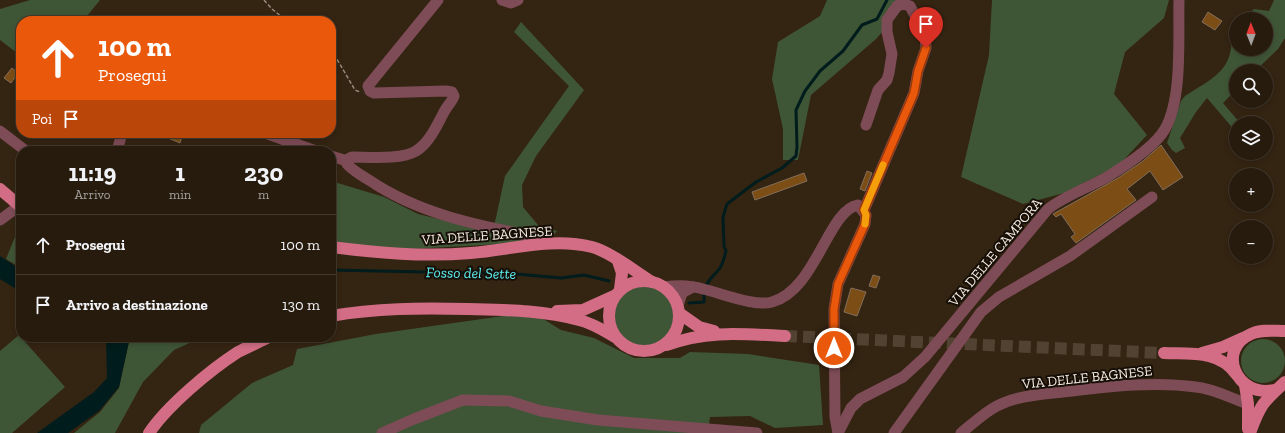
<!DOCTYPE html>
<html lang="it">
<head>
<meta charset="utf-8">
<style>
  :root { --surface:#271b0e; --page:#33281c; --text:#f1f3f6; --muted:#a4a19e; --line:#43392e }
  body { margin:0; font-family:"Zilla Slab",serif; background:var(--page); color:var(--text); height:100vh; display:flex; flex-direction:column; font-size:15px; white-space:nowrap }
  * { box-sizing:border-box; margin:0 }
  p { font-size:13px; color:var(--muted) }
  .icon { flex:none; width:22px; height:22px; fill:none; stroke:currentColor; stroke-width:2; stroke-linecap:round; stroke-linejoin:round }
  .map { position:relative; flex:1; overflow:hidden }
  .side { position:absolute; left:16px; top:146px; width:320px; height:196px; display:flex; flex-direction:column; background:var(--surface); border-radius:16px; box-shadow:0 2px 6px #0003,0 0 0 1px var(--line) }
  .side>* { flex:none }
  .hud { position:absolute; left:16px; top:16px; width:320px; height:122px; border-radius:16px; box-shadow:0 2px 6px #0003,0 0 0 1px var(--line); background:#ea580c; color:#fff; overflow:hidden }
  .needle { width:26px; rotate:359deg }
  .controls { position:absolute; left:1229px; top:12px; display:grid; gap:8px }
  .controls a { display:grid; place-items:center; width:44px; height:44px; border-radius:50%; background:var(--surface); box-shadow:0 2px 6px #0003,0 0 0 1px var(--line); font-size:20px }
  .pin { position:absolute; display:grid; place-items:center; width:34px; height:34px; color:#fff; margin:-41px -17px; border-radius:50% 50% 50% 0; rotate:-45deg; box-shadow:0 0 4px #0007 }
  .pin .icon { rotate:45deg }
  .me { position:absolute; width:44px; margin:-22px; rotate:0deg; stroke-linejoin:round; filter:drop-shadow(0 0 3px #0008) }
  .turn { display:flex; align-items:center; gap:14px; height:84px; padding:0 16px; font-size:18px }
  .turn .icon { width:52px; height:52px; stroke-width:2.5 }
  .turn b { display:block; font-size:28px; line-height:34px }
  .then { display:flex; align-items:center; height:38px; padding:0 16px; background:#0003; gap:8px; font-size:15px }
  .eta { display:flex; justify-content:space-evenly; align-items:center; height:68px; text-align:center }
  .eta b { font-size:24px; font-weight:700; line-height:28px }
  ul { padding:0; list-style:none }
  li { display:flex; align-items:center; gap:12px; height:60px; padding:0 16px; border-top:1px solid var(--line) }
  li div { flex:1 }
  li b { display:block; font-size:15px }
  li em { font-style:normal }
  .map>svg:first-child { display:block }
  .green { fill:#3f5636 }
  .water { fill:#001c1c }
  .lines { fill:none; stroke-linecap:round; stroke-linejoin:round }
  .stream { stroke:#001c1c; stroke-width:3 }
  .building { fill:#7c4e16; stroke:#826e5b }
  .major-tunnel { stroke:#514231; stroke-width:12; stroke-dasharray:12 6; stroke-linecap:butt }
  .path { stroke:#97897b; stroke-width:1.5; stroke-dasharray:4 2; stroke-linecap:butt }
  .minor { stroke:#7e4c57; stroke-width:11 }
  .major { stroke:#d26d85; stroke-width:12 }
  .route-casing { stroke:#983908; stroke-width:10 }
  .route { stroke:#ea580c; stroke-width:7 }
  .slow { stroke:#f59e0b; stroke-width:7 }
  .labels { text-anchor:middle; stroke-width:4; stroke-linejoin:round; paint-order:stroke }
  .street-label { font-size:14px; fill:#f7ece1; stroke:#160f08 }
  .water-label { font-size:15px; font-style:italic; fill:#5cecef; stroke:#160f08 }
</style>
</head>
<body>
<div class="map">
<svg width="1285" height="433" viewBox="0 0 1285 433">
  <rect width="100%" height="100%" fill="#342412"/>
  <g class="green">
    <polygon points="30,0 100,0 83,21 21,21 21,56 0,40 0,9"/>
    <polygon points="827,0 910,0 876,39 811,95 798,160 783,160 783,129 772,79 778,42 820,16"/>
    <polygon points="992,0 1169,0 1164,18 1125,52 1114,94 1147,135 1119,165 1064,193 1023,204 961,177 989,55"/>
    <path d="M1274,0H1285V38L1278,49L1255,71H1236V90L1223,103L1240,123H1236V132L1207,98L1196,112L1180,138L1185,148L1176,153L1172,150L1167,143L1181,101L1185,96C1213,78 1235,70 1231,32L1236,27V49H1266V19H1244L1254,9L1269,11Z"/>
    <polygon points="521,22 584,90 536,156 522,185 523,207 538,225 557,231 552,237 536,234 517,243 412,249 357,246 331,242 331,181 384,197 418,214 488,231 495,222 505,176 569,86 514,32"/>
    <polygon points="21,222 21,268 6,259"/>
    <circle cx="644" cy="316" r="30"/>
    <polygon points="532,312 561,330 594,338 634,358 680,358 690,352 748,354 819,365 823,425 775,428 750,416 710,417 708,433 199,433 201,425 252,383 293,365 297,349 376,334"/>
    <polygon points="19,335 65,387 12,433 0,433 0,351"/>
    <polygon points="130,337 203,337 174,350 143,382 115,433 74,433 100,412 119,388"/>
    <circle cx="1263" cy="361" r="22"/>
  </g>
  <g class="water">
    <polygon points="0,256 21,270 21,292 0,279"/>
    <polygon points="106,337 130,337 119,387 99,411 68,433 37,433 94,392 107,378"/>
  </g>
  <g class="lines">
    <g class="stream">
      <polyline points="331,270 516,274 561,278 584,275 609,281"/>
      <path d="M706,287C708,279 715,275 720,268C723,263 725,256 726,250L724,247L723,217L727,204L756,182L782,168L796,156L797,147L796,110L805,91L820,71L843,51L862,25L877,19L887,0"/>
      <polyline points="689,303 704,302 704,293"/>
    </g>
  </g>
  <g class="building">
    <polygon points="1208,12 1222,21 1215,30 1202,22"/>
    <polygon points="12,68 18,73 11,83 4,78"/>
    <polygon points="156,133 183,133 180,143"/>
    <polygon points="1161,145 1183,177 1163,190 1150,171 1127,189 1136,200 1076,243 1071,237 1075,234 1061,214 1056,217 1053,214 1118,178 1143,161"/>
    <polygon points="867,171 872,173 865,191 860,189"/>
    <polygon points="804,173 807,181 755,200 752,192"/>
    <polygon points="873,275 880,277 876,288 869,286"/>
    <polygon points="851,288 866,292 857,316 844,312"/>
  </g>
  <g class="lines">
    <polyline class="major-tunnel" points="785,336 1164,353"/>
    <g class="path">
      <polyline points="264,0 272,9 287,21"/>
      <polyline points="331,49 355,90 360,92"/>
    </g>
    <g class="minor">
      <path d="M438,0L368,86L370,91L374,93L446,91L452,92L454,96C452,102 446,107 443,114C436,127 429,143 416,151C401,160 369,157 352,157L348,159L347,164C353,171 361,175 369,180C416,212 471,224 527,235L533,238L537,244"/>
      <polyline points="502,0 511,3 518,0"/>
      <polyline points="0,131 26,151"/>
      <polyline points="265,133 316,151"/>
      <polyline points="117,151 122,133"/>
      <polyline points="331,156 347,161"/>
      <polyline points="864,210 914,93 918,71 926,48 925,35 910,6 903,4 897,6 887,20 887,32 892,54 889,73 887,80 878,90 866,125"/>
      <polyline points="0,220 19,206"/>
      <path d="M664,287C677,285 690,285 703,289C721,293 755,307 772,302C816,290 828,210 858,205L866,215L865,224L838,284L834,309L835,417L838,433"/>
      <polyline points="678,306 682,293 693,287"/>
      <polyline points="382,433 414,419 463,400 509,401 541,411 598,420 757,433"/>
      <path d="M838,433L851,408L860,399L903,377L925,357L1048,209C1066,195 1088,188 1107,177C1125,166 1155,147 1165,129C1183,97 1178,36 1179,0"/>
      <polyline points="894,433 981,312 999,297 1070,256 1152,197"/>
      <path d="M961,433C975,422 989,408 1006,402C1023,395 1045,394 1063,392C1107,387 1152,381 1196,387C1215,389 1230,398 1248,404"/>
    </g>
    <g class="major">
      <polyline points="0,189 21,207"/>
      <path d="M331,247C378,253 423,257 471,253C510,250 552,237 592,247C609,251 636,272 652,282"/>
      <polyline points="618,261 622,273 620,289"/>
      <circle cx="644" cy="316" r="35"/>
      <polyline points="557,311 583,310 614,296"/>
      <polyline points="679,313 699,327 714,331"/>
      <path d="M331,316C376,308 421,308 467,309C504,310 543,310 579,320C592,323 603,330 615,337"/>
      <path d="M667,345C706,330 744,334 785,336"/>
      <path d="M1164,353C1190,354 1220,350 1236,374"/>
      <polyline points="1202,353 1223,347 1243,338"/>
      <polyline points="1245,385 1248,404 1248,429"/>
      <path d="M1274,390C1236,398 1216,349 1251,334C1261,329 1274,331 1285,331"/>
      <path d="M149,433C167,406 210,370 238,352C248,347 259,342 269,337"/>
      <path d="M1250,433C1260,405 1263,402 1285,382"/>
    </g>
  </g>
  <g class="lines">
    <defs>
      <polyline id="route" points="834,348 834,309 838,284 865,224 866,215 864,210 914,93 918,71 926,48"/>
    </defs>
    <use href="#route" class="route-casing"/>
    <use href="#route" class="route"/>
    <polyline class="slow" points="865,224 866,215 864,210 883,165"/>
  </g>
  <g class="labels">
    <g class="street-label">
      <text transform="translate(487 235) rotate(-4)" y="5">VIA DELLE BAGNESE</text>
      <text transform="translate(995 252) rotate(-50)" y="5">VIA DELLE CAMPORA</text>
      <text transform="translate(1087 377) rotate(-6)" y="5">VIA DELLE BAGNESE</text>
    </g>
    <g class="water-label">
      <text transform="translate(471 273) rotate(1)" y="5">Fosso del Sette</text>
    </g>
  </g>
</svg>
<div class="controls">
<a><svg class="needle" viewBox="-14 -14 28 28"><path d="M0-13l5 13h-10z" fill="#e53935"/><path d="M0 13l5-13h-10z" fill="#a4a19e"/></svg></a>
<a><svg class="icon" aria-label="search" viewBox="0 0 24 24"><circle cx="10" cy="10" r="6"/><path d="M15 15l6 6"/></svg></a>
<a><svg class="icon" aria-label="layers" viewBox="0 0 24 24"><path d="M12 4l9 5-9 5-9-5zM3 14l9 5 9-5"/></svg></a>
<a>+</a>
<a>−</a>
</div>
<div class="pin" style="left:926px;top:48px;background:#d93025"><svg class="icon" aria-label="arrive" viewBox="0 0 24 24"><path d="M6 21V4h12l-3 4 3 4H6"/></svg></div>
<svg class="me" style="left:834px;top:348px" viewBox="-20 -20 40 40"><circle r="17" fill="#ea580c" stroke="#fff" stroke-width="3"/><path d="M0-11L8 9 0 5-8 9z" fill="#fff"/></svg>
<div class="hud">
<div class="turn"><svg class="icon" aria-label="ahead" viewBox="0 0 24 24"><path d="M12 20V5M6 11l6-6 6 6"/></svg><div><b>100 m</b>Prosegui</div></div>
<div class="then">Poi<svg class="icon" aria-label="arrive" viewBox="0 0 24 24"><path d="M6 21V4h12l-3 4 3 4H6"/></svg></div>
</div>
<section class="side">
<div class="eta">
<div><b>11:19</b><p>Arrivo</p></div>
<div><b>1</b><p>min</p></div>
<div><b>230</b><p>m</p></div>
</div>
<ul>
<li><svg class="icon" aria-label="ahead" viewBox="0 0 24 24"><path d="M12 20V5M6 11l6-6 6 6"/></svg><div><b>Prosegui</b></div><em>100 m</em></li>
<li><svg class="icon" aria-label="arrive" viewBox="0 0 24 24"><path d="M6 21V4h12l-3 4 3 4H6"/></svg><div><b>Arrivo a destinazione</b></div><em>130 m</em></li>
</ul>
</section>
</div>
</body>
</html>
